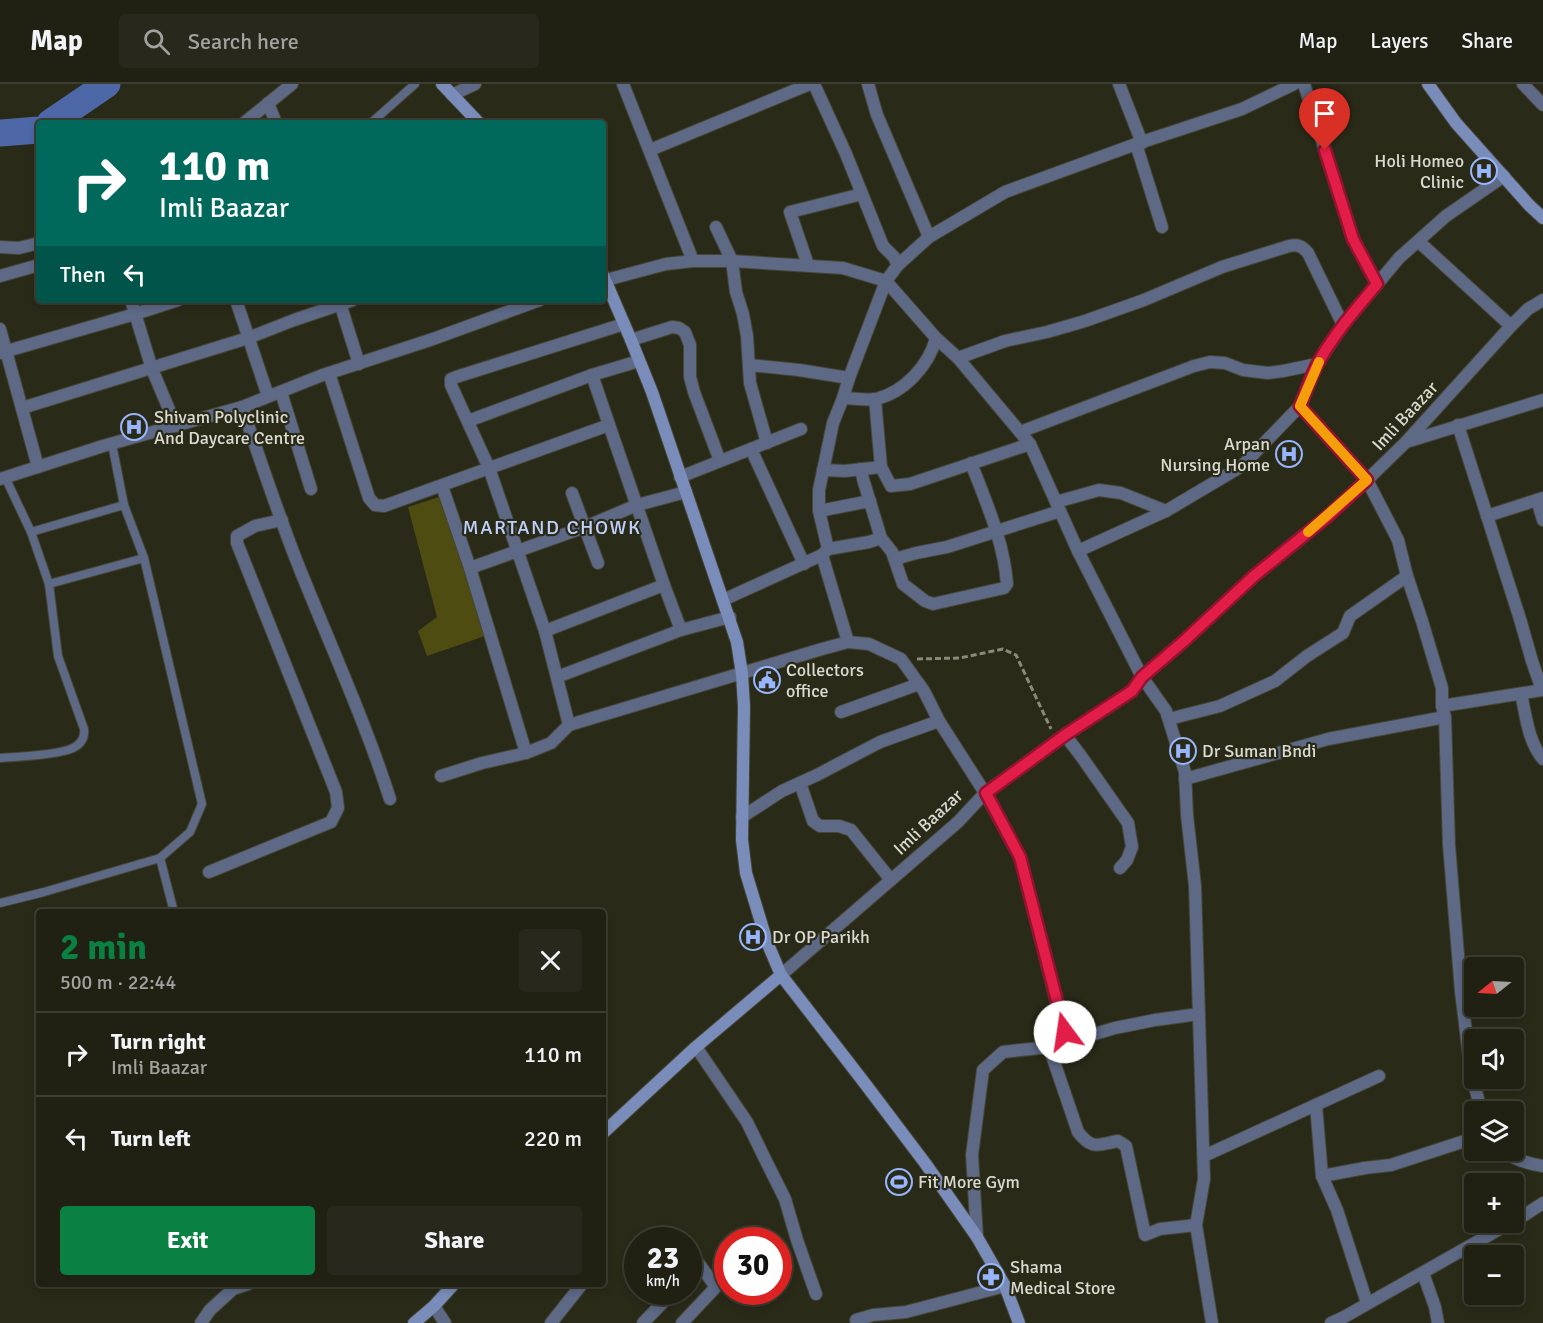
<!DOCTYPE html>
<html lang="en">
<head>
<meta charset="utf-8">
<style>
  :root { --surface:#202013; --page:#28281c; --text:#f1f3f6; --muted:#a2a3a0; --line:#3d3e33; --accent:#0b8043 }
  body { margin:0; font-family:Signika,sans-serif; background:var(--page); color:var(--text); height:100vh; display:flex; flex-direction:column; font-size:22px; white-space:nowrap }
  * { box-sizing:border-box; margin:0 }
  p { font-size:20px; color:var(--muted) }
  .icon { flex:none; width:33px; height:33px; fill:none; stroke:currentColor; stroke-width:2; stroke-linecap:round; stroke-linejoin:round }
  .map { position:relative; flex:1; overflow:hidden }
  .side { position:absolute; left:36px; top:825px; width:570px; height:378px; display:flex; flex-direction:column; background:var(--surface); border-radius:6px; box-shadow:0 3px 9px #0003,0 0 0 2px var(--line) }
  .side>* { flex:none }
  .top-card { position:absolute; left:36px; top:36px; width:570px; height:183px; border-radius:6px; box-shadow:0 3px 9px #0003,0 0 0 2px var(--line); background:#00695c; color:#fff; overflow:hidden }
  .needle { width:39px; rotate:252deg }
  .fabs { position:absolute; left:1464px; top:873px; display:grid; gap:12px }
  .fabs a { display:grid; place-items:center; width:60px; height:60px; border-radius:6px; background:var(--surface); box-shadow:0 3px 9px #0003,0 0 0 2px var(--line); font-size:30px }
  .speed { position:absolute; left:624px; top:1143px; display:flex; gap:12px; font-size:30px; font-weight:700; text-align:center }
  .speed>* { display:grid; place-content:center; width:78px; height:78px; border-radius:50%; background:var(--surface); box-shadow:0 3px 9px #0003,0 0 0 2px var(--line); line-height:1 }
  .speed small { font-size:15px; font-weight:400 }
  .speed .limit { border:9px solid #d22; background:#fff; color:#111 }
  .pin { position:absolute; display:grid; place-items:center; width:51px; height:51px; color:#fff; margin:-62px -26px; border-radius:50% 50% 50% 0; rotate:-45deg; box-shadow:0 0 6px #0007 }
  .pin .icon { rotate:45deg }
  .me { position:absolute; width:66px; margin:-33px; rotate:346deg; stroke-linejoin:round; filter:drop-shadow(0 0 4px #0008) }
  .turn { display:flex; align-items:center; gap:21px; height:126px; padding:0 24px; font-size:27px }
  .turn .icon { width:78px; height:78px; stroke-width:2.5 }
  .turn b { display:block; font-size:42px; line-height:51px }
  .then { display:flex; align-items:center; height:57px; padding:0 24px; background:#0003; gap:12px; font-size:22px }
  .round { display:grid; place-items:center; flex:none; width:63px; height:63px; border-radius:6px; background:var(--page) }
  .overview { display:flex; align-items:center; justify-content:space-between; height:102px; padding:0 24px }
  h1 { font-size:36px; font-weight:700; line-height:45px; color:var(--accent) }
  .cta { display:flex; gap:12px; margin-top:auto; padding:12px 24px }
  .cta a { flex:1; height:69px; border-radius:6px; background:var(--accent); color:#fff; font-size:24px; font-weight:700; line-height:69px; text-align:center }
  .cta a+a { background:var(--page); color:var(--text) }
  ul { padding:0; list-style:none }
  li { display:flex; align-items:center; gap:18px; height:84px; padding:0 24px; border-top:2px solid var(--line) }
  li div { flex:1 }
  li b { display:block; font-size:22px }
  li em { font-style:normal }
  header { display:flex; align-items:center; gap:36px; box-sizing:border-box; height:84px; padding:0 30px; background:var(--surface); border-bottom:2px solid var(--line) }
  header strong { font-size:28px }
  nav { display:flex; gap:33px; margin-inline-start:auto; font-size:21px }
  .search { width:420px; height:54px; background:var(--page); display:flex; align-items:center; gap:15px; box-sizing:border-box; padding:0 21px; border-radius:6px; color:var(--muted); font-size:22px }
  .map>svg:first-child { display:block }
  .green { fill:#4e4c10 }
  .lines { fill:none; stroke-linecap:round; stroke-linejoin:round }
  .river { stroke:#4e67a6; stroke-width:27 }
  .service-casing { stroke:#464636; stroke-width:10 }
  .minor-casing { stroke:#464636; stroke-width:14 }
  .tertiary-casing { stroke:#464636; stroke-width:14 }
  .secondary-casing { stroke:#464636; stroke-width:14 }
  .path { stroke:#89897c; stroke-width:3; stroke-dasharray:6 3; stroke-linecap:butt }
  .service { stroke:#5d6985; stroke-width:8 }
  .minor { stroke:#5d6985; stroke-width:12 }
  .tertiary { stroke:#5d6985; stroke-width:12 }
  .secondary { stroke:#7a8dba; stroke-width:12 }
  .route-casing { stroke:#92132f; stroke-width:15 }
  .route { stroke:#e11d48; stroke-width:10 }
  .slow { stroke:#f59e0b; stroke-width:10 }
  .labels { text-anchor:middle; stroke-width:4.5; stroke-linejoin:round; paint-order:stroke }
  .poi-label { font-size:18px; fill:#dadad0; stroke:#2a2a19; text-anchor:start }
  .street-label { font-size:18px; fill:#dadad0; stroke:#2a2a19 }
  .neighbourhood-label { font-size:20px; letter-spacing:1.5px; fill:#bfd1fa; stroke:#2a2a19 }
</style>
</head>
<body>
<header>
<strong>Map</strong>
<div class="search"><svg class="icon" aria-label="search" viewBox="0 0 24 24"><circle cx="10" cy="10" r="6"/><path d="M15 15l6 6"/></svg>Search here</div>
<nav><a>Map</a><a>Layers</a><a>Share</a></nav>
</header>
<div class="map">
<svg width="1543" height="1239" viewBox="0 0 1543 1239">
  <rect width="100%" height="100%" fill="#2a2a19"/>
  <polygon class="green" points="442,412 485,552 427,572 418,547 437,533 408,423"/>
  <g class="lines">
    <g class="river">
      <polyline points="50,39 107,0"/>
      <polyline points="0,49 39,46"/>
    </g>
    <defs>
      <g id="service">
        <polyline points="371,39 415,0"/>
        <polyline points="31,448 124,421"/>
        <polyline points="49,500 144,474"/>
        <path d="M0,674C17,673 59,671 73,664C81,660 85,654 84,645L58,572L49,500L31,448L5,393"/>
        <polyline points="160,774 174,828"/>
        <polyline points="0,819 44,808 160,774 190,748 202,720 144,474 124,421 112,360"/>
      </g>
      <g id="minor">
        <polyline points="623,0 693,177"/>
        <polyline points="814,0 846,70 883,162 894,173 898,181"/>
        <polyline points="868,0 877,31 929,153"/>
        <polyline points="1119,0 1142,59"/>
        <polyline points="1304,0 1353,155 1377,200"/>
        <polyline points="1523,0 1543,21"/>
        <polyline points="452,11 475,0"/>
        <polyline points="268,19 276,39"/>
        <polyline points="244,39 292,0"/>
        <polyline points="1136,60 1162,143"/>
        <polyline points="650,66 810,0"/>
        <polyline points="716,143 732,177 736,208 743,230 747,252 750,299 767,359"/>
        <polyline points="1418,157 1511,242"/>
        <polyline points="0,163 19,164 39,159"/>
        <polyline points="808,181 790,128 862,110"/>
        <polyline points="0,192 39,181"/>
        <polyline points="606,196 666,180 693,177 732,177 843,184 886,197 936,254 958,274 1030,360 1078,467 1142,593 1166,627 1185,688 1187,731 1195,802 1204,1095 1196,1141 1212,1239"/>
        <polyline points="131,216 152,285 176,342"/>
        <polyline points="236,216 268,312"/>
        <polyline points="339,216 359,280"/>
        <polyline points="0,245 38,383"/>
        <polyline points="631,256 672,243 679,244 685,248 690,261 690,293 694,308 720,377"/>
        <polyline points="0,269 135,230 178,216"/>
        <path d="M958,274L1005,257L1047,248L1085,237L1144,216L1222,183L1289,162C1298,160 1302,162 1308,169L1343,241"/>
        <polyline points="749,281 799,286 849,294"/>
        <polyline points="329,289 369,414 375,421 384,422 609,341"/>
        <polyline points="592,291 664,501 681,546"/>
        <polyline points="281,308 311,405"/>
        <path d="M843,314C853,314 866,317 876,315C905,308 929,281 936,254"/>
        <polyline points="875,315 881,383 891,402 910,400 1030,360"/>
        <polyline points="1300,322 1367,396 1398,456 1407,492 1422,537 1442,604 1442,622 1445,633 1449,761 1461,907 1470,981 1481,1028"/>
        <path d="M242,323C260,375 277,427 297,478C328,556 364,634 390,715"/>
        <polyline points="22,324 248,254 294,236 353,216"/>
        <polyline points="468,337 592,291 639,277"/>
        <polyline points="1458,341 1520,535 1532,577 1542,606"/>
        <polyline points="1020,348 1194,282 1210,278 1225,279 1243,286 1268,289 1283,287 1317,280"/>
        <polyline points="1406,358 1543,316"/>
        <polyline points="751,365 804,480"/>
        <path d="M861,385L863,395L881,454L892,468L903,500L925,517L933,520L1004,504L1007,500C1004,458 986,418 971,379"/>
        <polyline points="823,386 845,387 881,383"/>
        <polyline points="680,393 801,345"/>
        <polyline points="442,402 470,484 526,669"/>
        <polyline points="572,409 598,479"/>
        <polyline points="1537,416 1543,436"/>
        <polyline points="1056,418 1099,406 1121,409 1166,427 1242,382 1300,322 1317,280 1343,241 1399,174 1446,132 1504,92"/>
        <polyline points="819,427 870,417"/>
        <polyline points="1487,432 1543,414"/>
        <polyline points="828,465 869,458 881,454"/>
        <polyline points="1078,467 1166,427"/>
        <polyline points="895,475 916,469 947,463 1060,427"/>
        <polyline points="470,484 585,443 637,421 686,408"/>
        <polyline points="723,516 822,471"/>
        <polyline points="545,547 664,501"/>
        <polyline points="848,558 822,471 828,465 819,427 819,406 833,339 843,314 849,294 886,197 898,181 929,153 1005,108 1136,60 1242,25 1294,0"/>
        <polyline points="557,593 681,546 730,533"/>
        <path d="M1521,610C1526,631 1528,658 1543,675"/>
        <polyline points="1442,622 1543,606"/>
        <polyline points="841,628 919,600"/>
        <polyline points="1169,635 1220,622 1275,597 1307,572 1343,549 1350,532 1407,492"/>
        <polyline points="569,641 545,547 489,384 451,301 451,295 456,293 624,240"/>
        <polyline points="1065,651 1081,672 1128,739 1132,763 1127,776 1120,784"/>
        <path d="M441,692L482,679L526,669L551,659L569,641L822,565L848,558L869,560L901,575L924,607L939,637L985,709L1020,773L1064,948L1049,963L1078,1048C1092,1066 1097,1061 1118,1057L1126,1062L1145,1151L1160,1145L1196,1141"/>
        <polyline points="1185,695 1328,655 1445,633"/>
        <polyline points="800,699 813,737 820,742 839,742 851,746 891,796"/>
        <polyline points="742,733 782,707 817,691 880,658 939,637"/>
        <polyline points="209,788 331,738 338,724 336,708 237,459 237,452 255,442 282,436"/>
        <polyline points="696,963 747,1038 766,1077 785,1115 797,1156 816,1210"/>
        <polyline points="1316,1021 1322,1092 1337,1126 1367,1219"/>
        <path d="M1503,1066C1514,1076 1529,1080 1543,1082"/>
        <polyline points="1204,1072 1379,992"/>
        <polyline points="1322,1092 1365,1084 1391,1081 1474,1054"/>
        <polyline points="1514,1138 1543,1119"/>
        <polyline points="977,1153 972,1071 983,986 1003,968 1049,963 1115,944 1155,936 1199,930"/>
        <polyline points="1423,1189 1435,1223 1438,1239"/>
        <polyline points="434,1222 445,1239"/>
        <polyline points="856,1236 873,1231 906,1228 1005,1202"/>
        <polyline points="201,1239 210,1226 233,1205 248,1200"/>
        <polyline points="551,1239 582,1200"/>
        <polyline points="643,1239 673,1208"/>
        <polyline points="682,1239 716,1203 699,1180 688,1191"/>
        <polyline points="1331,1239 1344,1233 1512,1138"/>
      </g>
      <g id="tertiary">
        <polyline points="0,395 103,362 242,323 320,292 433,255 540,216"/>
        <polyline points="781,891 958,738 985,709 1065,651 1132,607 1142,593 1184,557 1254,492 1328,432 1367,396 1406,358 1511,242 1528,225 1543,216"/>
      </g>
      <g id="secondary">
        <polyline points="442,0 479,39"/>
        <polyline points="1428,0 1456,39 1529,121 1543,134"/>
        <polyline points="603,191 631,256 652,308 737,558 742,590 744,622 742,756 746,789 767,858 781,891 863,997 925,1079 977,1153 1005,1202 1019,1239"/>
        <polyline points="603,1049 696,963 781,891"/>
        <polyline points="414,1239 434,1222 454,1200"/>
      </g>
    </defs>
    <use href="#service" class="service-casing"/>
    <use href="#minor" class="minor-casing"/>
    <use href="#tertiary" class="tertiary-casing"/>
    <use href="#secondary" class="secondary-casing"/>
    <polyline class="path" points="917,575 960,574 1003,565 1016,571 1051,645"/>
    <use href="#service" class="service"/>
    <use href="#minor" class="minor"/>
    <use href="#tertiary" class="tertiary"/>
    <use href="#secondary" class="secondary"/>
  </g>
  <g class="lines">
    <defs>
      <path id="route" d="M1065,948L1020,773L986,709L1065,651L1132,607L1142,593L1184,557L1254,492L1328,432L1367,396L1300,322C1306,308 1311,292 1318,279C1334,250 1356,225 1377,200L1353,155L1325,66"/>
    </defs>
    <use href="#route" class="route-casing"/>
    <use href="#route" class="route"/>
    <polyline class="slow" points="1308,448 1367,396 1300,322 1319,278"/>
  </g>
  <defs>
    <symbol id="hospital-ring" viewBox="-11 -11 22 22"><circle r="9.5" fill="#2a2a19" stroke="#97b6fd" stroke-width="1.5"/><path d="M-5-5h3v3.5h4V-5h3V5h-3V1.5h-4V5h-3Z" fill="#97b6fd"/></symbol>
    <symbol id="civic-ring" viewBox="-11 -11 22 22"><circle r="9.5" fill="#2a2a19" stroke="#97b6fd" stroke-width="1.5"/><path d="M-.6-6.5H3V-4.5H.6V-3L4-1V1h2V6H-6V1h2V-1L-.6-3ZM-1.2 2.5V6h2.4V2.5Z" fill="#97b6fd"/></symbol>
    <symbol id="stadium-ring" viewBox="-11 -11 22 22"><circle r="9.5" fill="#2a2a19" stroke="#97b6fd" stroke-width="1.5"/><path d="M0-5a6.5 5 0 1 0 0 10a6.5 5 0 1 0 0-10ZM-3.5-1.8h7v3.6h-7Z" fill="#97b6fd"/></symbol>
    <symbol id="pharmacy-ring" viewBox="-11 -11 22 22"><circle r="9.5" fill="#2a2a19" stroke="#97b6fd" stroke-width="1.5"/><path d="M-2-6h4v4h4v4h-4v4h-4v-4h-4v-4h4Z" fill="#97b6fd"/></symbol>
  </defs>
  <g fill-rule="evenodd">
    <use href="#hospital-ring" x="1469" y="72" width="30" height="30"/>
    <use href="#hospital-ring" x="119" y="328" width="30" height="30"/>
    <use href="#hospital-ring" x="1274" y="355" width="30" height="30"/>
    <use href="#civic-ring" x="752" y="581" width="30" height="30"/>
    <use href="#hospital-ring" x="1168" y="652" width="30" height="30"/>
    <use href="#hospital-ring" x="738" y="838" width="30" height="30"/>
    <use href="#stadium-ring" x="884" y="1083" width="30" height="30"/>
    <use href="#pharmacy-ring" x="976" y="1178" width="30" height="30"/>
  </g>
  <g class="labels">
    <g class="poi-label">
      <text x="1464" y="83" text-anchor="end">Holi Homeo<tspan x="1464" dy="21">Clinic</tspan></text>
      <text x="154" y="339">Shivam Polyclinic<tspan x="154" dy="21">And Daycare Centre</tspan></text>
      <text x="1270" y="366" text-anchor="end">Arpan<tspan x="1270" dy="21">Nursing Home</tspan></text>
      <text x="786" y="592">Collectors<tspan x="786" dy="21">office</tspan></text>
      <text x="1202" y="673">Dr Suman Bndi</text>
      <text x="772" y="859">Dr OP Parikh</text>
      <text x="918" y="1104">Fit More Gym</text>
      <text x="1010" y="1189">Shama<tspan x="1010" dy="21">Medical Store</tspan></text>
    </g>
    <g class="street-label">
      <text transform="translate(1405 332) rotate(-47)" y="6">Imli Baazar</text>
      <text transform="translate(928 738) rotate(-43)" y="6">Imli Baazar</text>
    </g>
    <g class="neighbourhood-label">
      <text x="552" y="450">MARTAND CHOWK</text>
    </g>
  </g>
</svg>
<div class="fabs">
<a><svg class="needle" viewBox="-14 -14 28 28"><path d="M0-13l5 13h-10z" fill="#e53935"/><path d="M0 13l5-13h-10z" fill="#a2a3a0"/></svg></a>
<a><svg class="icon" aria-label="sound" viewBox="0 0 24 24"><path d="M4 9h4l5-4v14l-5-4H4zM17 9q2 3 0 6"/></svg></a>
<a><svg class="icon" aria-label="layers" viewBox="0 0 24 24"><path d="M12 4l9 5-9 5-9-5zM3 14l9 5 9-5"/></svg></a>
<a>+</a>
<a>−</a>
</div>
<div class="speed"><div>23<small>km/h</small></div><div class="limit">30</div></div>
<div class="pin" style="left:1325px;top:66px;background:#d93025"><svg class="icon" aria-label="arrive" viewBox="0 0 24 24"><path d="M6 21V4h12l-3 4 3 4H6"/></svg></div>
<svg class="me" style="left:1065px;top:948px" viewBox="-20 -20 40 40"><circle r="19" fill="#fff"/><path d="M0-13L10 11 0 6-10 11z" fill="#e11d48"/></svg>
<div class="top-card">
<div class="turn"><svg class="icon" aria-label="right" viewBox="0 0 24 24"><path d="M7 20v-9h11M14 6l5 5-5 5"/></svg><div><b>110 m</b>Imli Baazar</div></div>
<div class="then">Then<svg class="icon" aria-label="left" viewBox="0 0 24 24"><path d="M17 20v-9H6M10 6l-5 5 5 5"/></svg></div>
</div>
<section class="side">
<div class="overview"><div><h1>2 min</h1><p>500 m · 22:44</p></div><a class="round"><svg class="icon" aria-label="close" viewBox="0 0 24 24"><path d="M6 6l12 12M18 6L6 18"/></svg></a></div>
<ul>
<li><svg class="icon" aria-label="right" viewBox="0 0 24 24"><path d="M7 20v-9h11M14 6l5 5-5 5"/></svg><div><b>Turn right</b><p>Imli Baazar</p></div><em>110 m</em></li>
<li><svg class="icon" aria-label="left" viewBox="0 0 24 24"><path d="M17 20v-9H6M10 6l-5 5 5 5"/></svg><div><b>Turn left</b></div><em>220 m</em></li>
</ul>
<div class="cta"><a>Exit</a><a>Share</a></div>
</section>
</div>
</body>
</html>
